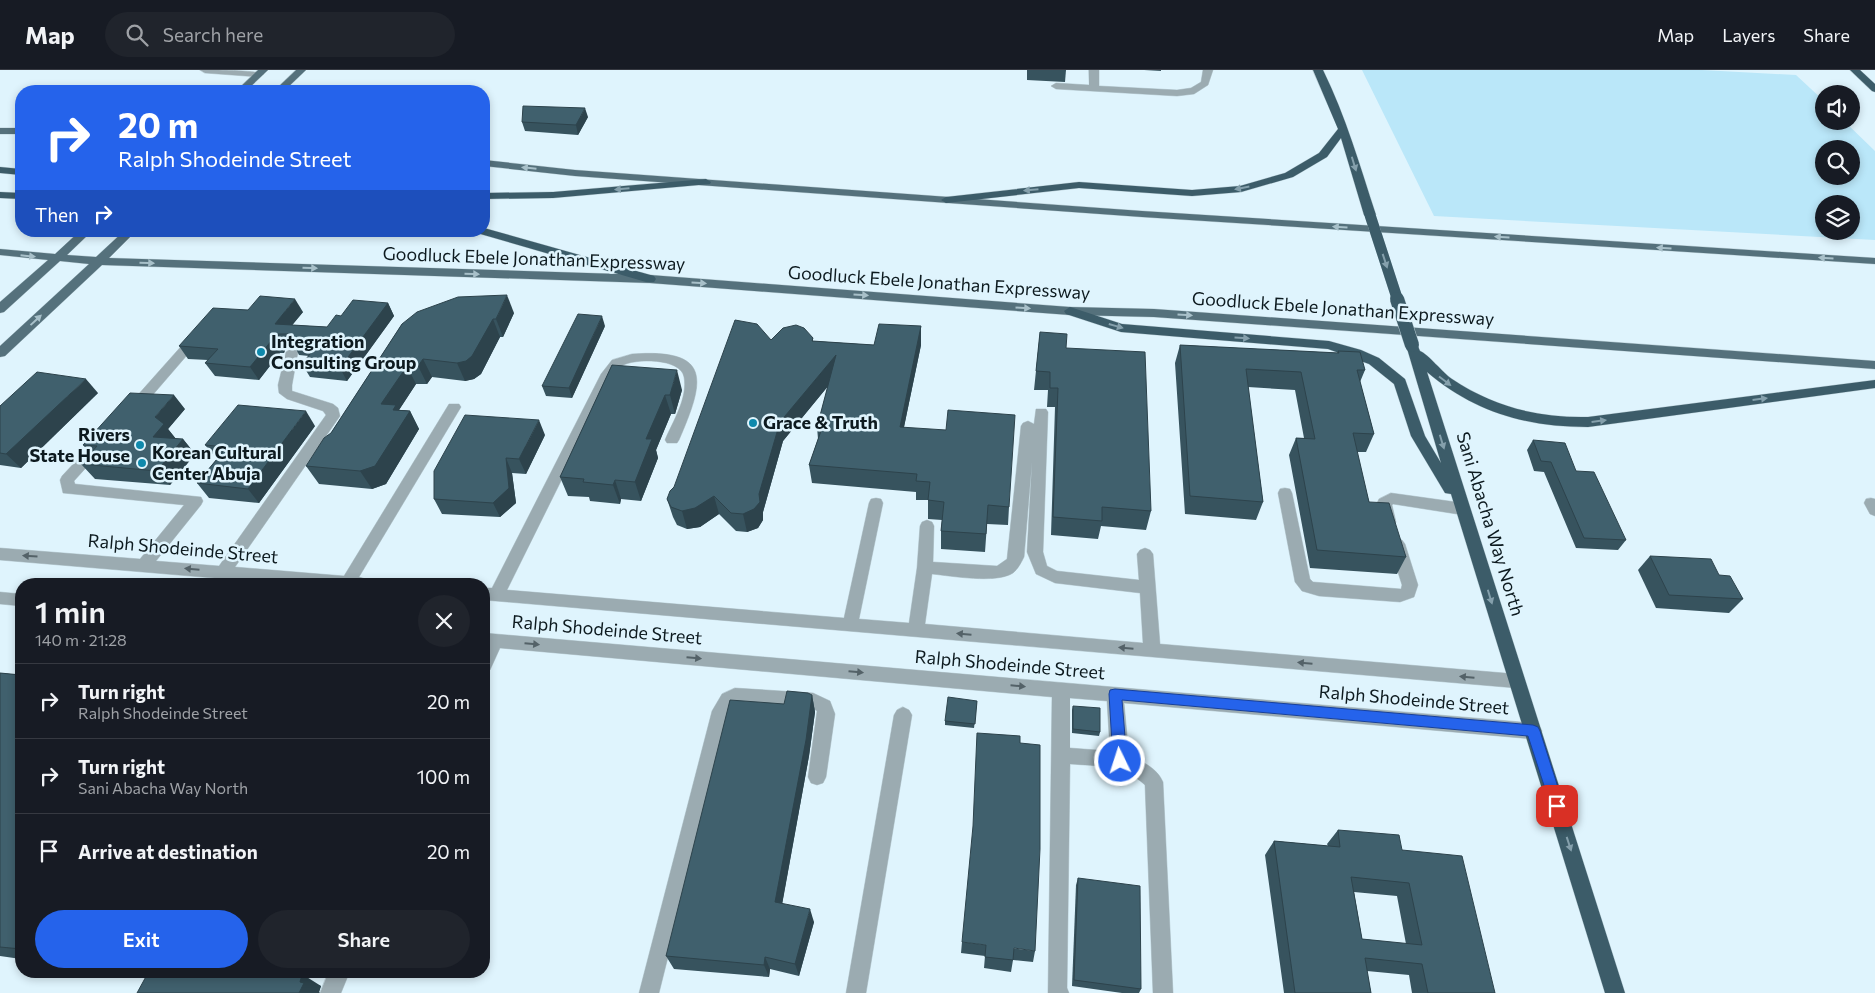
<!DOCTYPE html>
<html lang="en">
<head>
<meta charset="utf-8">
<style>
  :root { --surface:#171b24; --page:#20242c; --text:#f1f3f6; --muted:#9ea1a6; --line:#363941; --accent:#2563eb }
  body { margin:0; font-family:Commissioner,sans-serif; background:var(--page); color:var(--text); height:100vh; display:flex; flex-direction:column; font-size:19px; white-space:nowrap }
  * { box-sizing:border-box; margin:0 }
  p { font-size:16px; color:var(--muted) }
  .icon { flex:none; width:28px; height:28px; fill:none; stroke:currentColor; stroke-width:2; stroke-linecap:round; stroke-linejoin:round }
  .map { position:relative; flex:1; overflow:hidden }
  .side { position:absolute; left:15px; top:508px; width:475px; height:400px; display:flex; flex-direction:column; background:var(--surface); border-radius:20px; box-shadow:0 2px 8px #0003 }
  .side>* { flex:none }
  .guide { position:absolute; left:15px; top:15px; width:475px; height:152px; border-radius:20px; box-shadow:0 2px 8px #0003; background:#2563eb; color:#fff; overflow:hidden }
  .controls { position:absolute; left:1815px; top:15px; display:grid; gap:10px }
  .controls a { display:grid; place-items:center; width:45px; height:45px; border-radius:50%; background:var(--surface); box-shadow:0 2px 8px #0003; font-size:25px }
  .pin { position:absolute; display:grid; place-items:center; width:42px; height:42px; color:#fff; margin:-21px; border-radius:10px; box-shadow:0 2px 8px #0006 }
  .me { position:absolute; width:55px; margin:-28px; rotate:356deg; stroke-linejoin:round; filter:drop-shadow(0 0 4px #0008) }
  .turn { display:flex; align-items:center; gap:18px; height:105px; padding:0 20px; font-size:22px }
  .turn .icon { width:65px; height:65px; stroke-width:2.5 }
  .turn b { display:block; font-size:35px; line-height:42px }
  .then { display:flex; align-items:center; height:48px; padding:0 20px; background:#0003; gap:10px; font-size:19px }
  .round { display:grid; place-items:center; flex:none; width:52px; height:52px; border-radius:26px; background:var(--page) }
  .head { display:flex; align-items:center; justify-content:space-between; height:85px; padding:0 20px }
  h1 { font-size:30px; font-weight:600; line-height:38px }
  .action { display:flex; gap:10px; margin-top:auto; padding:10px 20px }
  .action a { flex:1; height:58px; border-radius:30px; background:var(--accent); color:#fff; font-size:20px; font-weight:600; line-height:58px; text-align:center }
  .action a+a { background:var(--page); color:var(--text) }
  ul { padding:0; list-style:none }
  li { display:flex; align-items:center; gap:15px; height:75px; padding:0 20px; border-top:1px solid var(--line) }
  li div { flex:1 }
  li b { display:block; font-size:19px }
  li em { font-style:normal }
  header { display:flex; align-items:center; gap:30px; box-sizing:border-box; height:70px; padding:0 25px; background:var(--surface); border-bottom:1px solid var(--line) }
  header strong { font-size:24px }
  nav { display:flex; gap:28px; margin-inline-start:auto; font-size:18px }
  .search { width:350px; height:45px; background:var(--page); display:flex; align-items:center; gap:12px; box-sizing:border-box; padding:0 18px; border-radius:28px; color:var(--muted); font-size:19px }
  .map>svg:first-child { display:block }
  .green { fill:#bae7f9; fill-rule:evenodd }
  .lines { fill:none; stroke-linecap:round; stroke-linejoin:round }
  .minor-casing { stroke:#bdd1d9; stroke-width:1 }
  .major-casing { stroke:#bdd1d9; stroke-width:1 }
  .highway-casing { stroke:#bdd1d9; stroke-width:1 }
  .minor { fill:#9babb1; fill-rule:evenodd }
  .major { fill:#55717c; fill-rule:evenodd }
  .highway { fill:#3c5c69; fill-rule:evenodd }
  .highway-bridge-far1-casing { stroke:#bdd1d9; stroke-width:11; stroke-linecap:butt }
  .highway-bridge-casing { stroke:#bdd1d9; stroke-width:15; stroke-linecap:butt }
  .highway-bridge-far1 { stroke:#3c5c69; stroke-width:11 }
  .highway-bridge { stroke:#3c5c69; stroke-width:14 }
  .wall { fill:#37535e; fill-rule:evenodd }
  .shaded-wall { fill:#2d434c }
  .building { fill:#40606d; stroke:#2d434c; fill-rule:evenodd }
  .oneway { fill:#85a0ac }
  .oneway2 { fill:#a8c0c9 }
  .oneway3 { fill:#546268 }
  .route { fill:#2563eb; stroke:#184099 }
  .poi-dot { fill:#0f89ac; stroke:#dff4fd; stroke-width:2 }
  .labels { text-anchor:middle; stroke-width:5; stroke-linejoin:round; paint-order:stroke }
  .street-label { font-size:18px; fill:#0d1a1f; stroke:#dff4fd }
  .poi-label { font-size:18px; font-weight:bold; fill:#0d1a1f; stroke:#dff4fd; text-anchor:start }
</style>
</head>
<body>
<header>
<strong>Map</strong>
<div class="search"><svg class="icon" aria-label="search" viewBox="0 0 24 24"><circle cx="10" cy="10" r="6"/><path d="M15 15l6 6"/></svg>Search here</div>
<nav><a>Map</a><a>Layers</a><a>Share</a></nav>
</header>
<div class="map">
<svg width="1875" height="923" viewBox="0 0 1875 923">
  <rect width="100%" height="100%" fill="#dff4fd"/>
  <path class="green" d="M1362,0H1702L1796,5L1824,31V51H1844L1875,81V170L1434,146ZM1824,79H1851V106H1824ZM1824,134H1851V161H1824Z"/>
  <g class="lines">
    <defs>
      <g id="minor">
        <path d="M200,0C214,0 254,0 264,4L259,7L205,3Z"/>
        <polygon points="1089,0 1099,0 1099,16 1177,20 1191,18 1201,12 1203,0 1213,0 1208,15 1194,24 1177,26 1056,19 1051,16 1056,13 1089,15"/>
        <polygon points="197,262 203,266 201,269 138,342 128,342 126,339 128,336 193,263"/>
        <polygon points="292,278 298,282 292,315 292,321 333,334 338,338 340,346 235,497 344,506 449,334 459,334 461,337 359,507 369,510 371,514 285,514 0,490 0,478 140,489 184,435 63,423 60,410 62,406 90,376 100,376 102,380 74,411 75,414 201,427 203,431 201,435 156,491 219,496 326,345 323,341 287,329 279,323 278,315 286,282"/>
        <path d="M632,284C714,278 704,312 679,370L677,373H667L665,370C673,351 688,328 684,307C681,288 635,288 621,296C617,299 614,303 612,308L507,520L844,548L869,433L871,429L876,428L881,429L883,433L859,549L909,553L917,498L920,456L922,452L927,450L932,452L934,456L933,492L997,496L1007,489L1021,356L1023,353L1028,351L1034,354L1036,339H1046L1048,342L1043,482L1047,496L1057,501L1139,510L1137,484L1140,480L1145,478L1150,480L1153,484L1160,574L1516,604L1522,606L1524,611L1522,616L1516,618L484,530V518H492L601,304L612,290ZM1032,392L1027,482L1036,504L1055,513L1140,523L1143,573L925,554L932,504C952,506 996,514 1013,503C1018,499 1021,493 1024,487Z"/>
        <polygon points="1285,418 1290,419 1292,423 1310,509 1313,512 1401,519 1402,515 1389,474 1392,470 1397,468 1402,470 1405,474 1418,515 1414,527 1400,532 1319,526 1302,521 1295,512 1278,423 1280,419"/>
        <polygon points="1391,423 1463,433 1468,435 1470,439 1468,443 1463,445 1393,434 1392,435 1396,452 1394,456 1389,458 1384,456 1377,433 1379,429"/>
        <polygon points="1871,428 1875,429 1875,446 1870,444 1864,433 1866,429"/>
        <polygon points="0,522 21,524 21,536 0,534"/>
        <path d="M484,563L1533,653L1539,655L1542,661L1539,667L1533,669L1124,633L1129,686C1142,691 1157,698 1163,712L1173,923H1153L1145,715C1124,695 1097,696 1070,694L1067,918L1069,923H1048L1052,627L500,578L490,600L484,602ZM1070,628L1107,631L1110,681L1070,678Z"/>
        <polygon points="735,618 813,623 830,631 835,644 826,707 823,713 817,715 811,713 808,707 817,641 811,637 737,633 729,643 659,923 639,923 712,641 722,624"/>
        <polygon points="903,637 909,640 912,645 866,923 846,923 894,645 897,640"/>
        <polygon points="329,901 350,901 341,923 320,923"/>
      </g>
      <g id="major">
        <polygon points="258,0 268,0 246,21 236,21"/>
        <polygon points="296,0 306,0 284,21 274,21"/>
        <rect x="0" y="58" width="21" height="6"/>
        <polygon points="484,90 575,100 1142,141 1875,188 1875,194 1142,147 575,106 484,96"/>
        <polygon points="80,161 92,161 67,185 96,187 124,161 136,161 109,188 650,205 1070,237 1154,239 1875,291 1875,299 1154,247 1070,245 650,213 102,195 5,286 0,287 0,276 89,194 60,191 4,242 0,243 0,232 48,190 0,185 0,179 55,184"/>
      </g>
      <g id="highway">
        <path d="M1313,0H1323C1346,47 1360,96 1376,145L1374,147H1366L1364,145L1341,68L1327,87L1293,107L1241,122L1192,126L1079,118L946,133L941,130L946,127L1079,112L1192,120L1240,116L1285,103L1319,83L1338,59Z"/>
        <polygon points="1850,0 1860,0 1875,14 1875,22 1872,21"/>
        <polygon points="0,97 21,99 21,105 0,103"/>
        <polygon points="706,109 711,112 710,114 553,128 484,129 484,123 553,122"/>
        <polygon points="0,122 21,123 21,129 0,128"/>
        <polygon points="484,158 654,206 656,209 654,212 646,212 477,163 476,161 484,161"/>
        <path d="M1070,237L1122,254L1329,271L1361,280L1379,288L1405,309L1425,366L1441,393L1406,275L1412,271L1416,272L1420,281C1428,284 1443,303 1452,309C1494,337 1538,348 1588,347L1875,310V318L1588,357C1526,357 1474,342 1427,302L1625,923H1605L1451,424L1445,423L1411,366L1394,314L1369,294L1328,279L1121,262L1066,244L1064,241Z"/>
      </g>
    </defs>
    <use href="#minor" class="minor-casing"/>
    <use href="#major" class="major-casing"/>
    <use href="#highway" class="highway-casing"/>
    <use href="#minor" class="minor"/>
    <use href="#major" class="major"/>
    <use href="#highway" class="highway"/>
    <defs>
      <polyline id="highway-bridge-far1" points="1370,145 1398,231"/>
      <polyline id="highway-bridge" points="1397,229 1412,275"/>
    </defs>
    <use href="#highway-bridge-far1" class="highway-bridge-far1-casing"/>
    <use href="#highway-bridge" class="highway-bridge-casing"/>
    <use href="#highway-bridge-far1" class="highway-bridge-far1"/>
    <use href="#highway-bridge" class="highway-bridge"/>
  </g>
  <g class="wall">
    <polygon points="1027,0 1066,0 1065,12 1027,10"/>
    <polygon points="1144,0 1161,0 1161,1"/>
    <polygon points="588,47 578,65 525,61 522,52"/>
    <polygon points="388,233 394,246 347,311 310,307 302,294 309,286 299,285 295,277 286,277 284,283 280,283 259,310 215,306 205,293 208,290 188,289 179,276 248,240 303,242 292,255 327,257 341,246"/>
    <polygon points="514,243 503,267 500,267 481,304 474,309 465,311 432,307 427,314 416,314 399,340 410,341 419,359 386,414 372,419 319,414 306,396 331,363 402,254"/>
    <polygon points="605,256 572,328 546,326 542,316"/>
    <polygon points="921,256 921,275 904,357 1009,437 1008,455 987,454 985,482 941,479 941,461 942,450 928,449 928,430 916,430 916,422 812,413 809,395 818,369 817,357 828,316 783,371 763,442 763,450 758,458 747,462 736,461 719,444 700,457 687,459 677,455 673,447 667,429 771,270 813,268 813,271 874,275"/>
    <polygon points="1040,262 1066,278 1151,441 1146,460 1101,456 1098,469 1051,465 1055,337 1047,337 1048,320 1034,320"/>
    <polygon points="1180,275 1337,283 1338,281 1365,300 1360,312 1374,364 1366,382 1357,382 1369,432 1406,487 1397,504 1310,498 1289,385 1296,368 1304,368 1295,320 1248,317 1263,432 1256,450 1185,444 1175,293"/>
    <polygon points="612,295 682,320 675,344 671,344 656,380 658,388 641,431 621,429 620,434 590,431 589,427 568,426 560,407"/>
    <polygon points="98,323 21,398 0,395 0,336"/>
    <polygon points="185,339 168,359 176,369 183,369 195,384 170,415 95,409 81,394 91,384 83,375"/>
    <polygon points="315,356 259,433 209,428 197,413 217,389 205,375"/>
    <polygon points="545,365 526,404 512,403 516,433 500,447 442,444 434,429"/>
    <polygon points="1533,370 1576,401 1626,470 1618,480 1576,478 1544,402 1534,401 1527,380"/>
    <polygon points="1650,486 1719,505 1743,529 1729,543 1656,538 1638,500"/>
    <polygon points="0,603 21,605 21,889 0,886"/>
    <polygon points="812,625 815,642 809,686 782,834 814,852 799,906 770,899 769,907 674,899 666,886 784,634"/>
    <polygon points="977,631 974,658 945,655 945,651"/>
    <polygon points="1073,636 1100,662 1099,666 1072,663 1072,640"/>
    <path d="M1338,760L1402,780L1495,923H1412L1409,905L1367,901L1371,923H1284L1265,785L1274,771L1328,776L1327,774ZM1354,822L1397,826L1406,874L1362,869Z"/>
    <polygon points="1078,808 1141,919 1139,923 1122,923 1072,916 1076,815"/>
    <polygon points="962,872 1035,881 1033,892 1013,890 1011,902 984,898 985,886 961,883"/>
    <polygon points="133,901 278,901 321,916 319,922"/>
  </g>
  <g class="shaded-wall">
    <polygon points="585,38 588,47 578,65 576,55"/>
    <polygon points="507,225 514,243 503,267 496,249"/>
    <polygon points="295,229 303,242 285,264 275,254"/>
    <polygon points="388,233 394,246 347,311 340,298"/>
    <polygon points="602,246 605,256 572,328 569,318"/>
    <polygon points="493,249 500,267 481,304 474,309 465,311 457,293"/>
    <polygon points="921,256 921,275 900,376 900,357"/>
    <polygon points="278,264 286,277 284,283 276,270"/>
    <polygon points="272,270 280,283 259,310 250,297"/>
    <polygon points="836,285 838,304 783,371 763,442 763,450 758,458 747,462 743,444 759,424 780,352"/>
    <polygon points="423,289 432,307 427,314 418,296"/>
    <polygon points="407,296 416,314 399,340 410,341 419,359 386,414 372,419 360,401 381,334"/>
    <polygon points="677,300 682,320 675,344 670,325"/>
    <polygon points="86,309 98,323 21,398 6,384"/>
    <polygon points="174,325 185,339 168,359 176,369 153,367 155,347"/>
    <polygon points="665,325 671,344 656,380 658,388 641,431 635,412 646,369"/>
    <polygon points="306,341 315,356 259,433 248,419"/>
    <polygon points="539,350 545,365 526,404 519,389"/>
    <polygon points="183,369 195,384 170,415 157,401"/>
    <polygon points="506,388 512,403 516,433 500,447 493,433"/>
    <polygon points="615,410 621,429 620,434 613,415"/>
    <polygon points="714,426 719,444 700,457 687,459 682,441"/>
    <polygon points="812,625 815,642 809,686 780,846 775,832"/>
    <polygon points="810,839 814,852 799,906 795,894"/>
    <polygon points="765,887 770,899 769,907 764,895"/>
    <polygon points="302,904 321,916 319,922 320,923 299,923 300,912"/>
  </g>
  <g class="building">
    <polygon points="523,36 585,38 576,55 522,52"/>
    <polygon points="507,225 496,249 493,249 472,286 466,291 457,293 423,289 418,296 407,296 381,334 396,335 393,340 410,341 375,396 360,401 306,396 324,368 331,363 402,254 417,242 458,227"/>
    <polygon points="260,226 295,229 275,254 327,257 336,245 341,246 353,230 388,233 340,298 302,294 318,274 291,272 289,264 278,264 276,270 272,270 250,297 205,293 218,279 179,276 213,238 248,240"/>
    <polygon points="578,244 602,246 569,318 542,316"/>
    <polygon points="735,250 757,254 771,270 783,258 796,255 804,258 813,268 812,271 874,275 879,254 921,256 900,357 946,360 948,340 1015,345 1009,437 988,435 986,464 941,461 944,432 928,430 930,412 916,411 917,404 809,395 822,358 817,357 836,285 780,352 759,424 760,432 754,439 743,444 731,443 714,426 695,438 682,441 671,437 667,429 670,421 674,417"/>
    <polygon points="1040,262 1067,264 1066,278 1145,282 1151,441 1102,437 1102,451 1053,447 1058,318 1050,318 1050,302 1036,301"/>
    <polygon points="1180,275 1339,283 1338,281 1360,282 1365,300 1357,300 1374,364 1353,363 1369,432 1389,433 1406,487 1317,480 1296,368 1315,369 1301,302 1246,299 1263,432 1190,426"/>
    <polygon points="612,295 677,300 670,325 665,325 646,369 652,369 635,412 615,410 613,415 583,412 584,409 560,407"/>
    <polygon points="37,302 86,309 6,384 0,383 0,336"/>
    <polygon points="130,323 174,325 155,347 164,354 153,367 183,369 157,401 81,394 97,376 83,375"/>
    <polygon points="238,335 306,341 248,419 197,413 227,377 205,375"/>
    <polygon points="465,345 539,350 519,389 506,388 509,418 493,433 434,429 434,401"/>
    <polygon points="1533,370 1565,373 1576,401 1594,402 1626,470 1584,468 1551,392 1541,391"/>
    <polygon points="1650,486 1711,489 1719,505 1730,506 1743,529 1669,525"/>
    <polygon points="0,603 21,605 21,879 0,877"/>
    <polygon points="787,621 808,623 812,625 806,670 775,832 810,839 795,894 765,887 764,895 666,886 730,630 784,634"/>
    <polygon points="948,627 977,631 975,654 945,651"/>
    <polygon points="1073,636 1100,638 1100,662 1073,659"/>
    <polygon points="977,663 1020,666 1020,673 1040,675 1040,779 1035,881 1014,878 1013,890 985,887 986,875 962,872 973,756"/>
    <path d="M1338,760L1399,765L1402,780L1462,786L1495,923H1428L1422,894L1365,888L1371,923H1295L1274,771L1340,777ZM1351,807L1409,813L1422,875L1362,869Z"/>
    <polygon points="1078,808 1140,816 1141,919 1074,910"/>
    <polygon points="149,901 278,901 302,904 300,912 304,913 299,923 137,923"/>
  </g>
  <defs><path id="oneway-solid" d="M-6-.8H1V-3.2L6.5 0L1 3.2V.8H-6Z" transform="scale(1.25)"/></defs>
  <g class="oneway">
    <use href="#oneway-solid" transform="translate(1354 94) rotate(73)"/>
    <use href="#oneway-solid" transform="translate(1242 118) rotate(169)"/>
    <use href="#oneway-solid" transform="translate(622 119) rotate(175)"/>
    <use href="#oneway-solid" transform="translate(1031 120) rotate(175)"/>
    <use href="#oneway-solid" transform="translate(1385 191) rotate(72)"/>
    <use href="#oneway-solid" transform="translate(1116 256) rotate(16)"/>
    <use href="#oneway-solid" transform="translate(1242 268) rotate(4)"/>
    <use href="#oneway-solid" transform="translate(1445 311) rotate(37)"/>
    <use href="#oneway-solid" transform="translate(1760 329) rotate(-7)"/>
    <use href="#oneway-solid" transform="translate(1599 351) rotate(-7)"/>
    <use href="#oneway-solid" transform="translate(1442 372) rotate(73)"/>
    <use href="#oneway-solid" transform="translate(1490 527) rotate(73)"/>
    <use href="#oneway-solid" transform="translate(1569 774) rotate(72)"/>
  </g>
  <g class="oneway2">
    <use href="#oneway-solid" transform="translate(529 98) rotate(-174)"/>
    <use href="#oneway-solid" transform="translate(1340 157) rotate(-176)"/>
    <use href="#oneway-solid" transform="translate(1502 167) rotate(-176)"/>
    <use href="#oneway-solid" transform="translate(1664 178) rotate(-176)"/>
    <use href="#oneway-solid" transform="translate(28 186) rotate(6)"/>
    <use href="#oneway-solid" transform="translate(1826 188) rotate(-177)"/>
    <use href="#oneway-solid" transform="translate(147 193) rotate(2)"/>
    <use href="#oneway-solid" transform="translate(310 198) rotate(2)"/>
    <use href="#oneway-solid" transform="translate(472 204) rotate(2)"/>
    <use href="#oneway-solid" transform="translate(699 213) rotate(4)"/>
    <use href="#oneway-solid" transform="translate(861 225) rotate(4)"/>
    <use href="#oneway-solid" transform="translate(1023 238) rotate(4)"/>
    <use href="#oneway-solid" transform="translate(1185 245) rotate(4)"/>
    <use href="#oneway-solid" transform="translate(36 250) rotate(-43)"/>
  </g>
  <g class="oneway3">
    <use href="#oneway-solid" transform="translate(30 486) rotate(-176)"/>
    <use href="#oneway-solid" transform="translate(192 499) rotate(-175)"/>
    <use href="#oneway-solid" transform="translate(964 564) rotate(-175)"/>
    <use href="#oneway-solid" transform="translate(532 574) rotate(5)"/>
    <use href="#oneway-solid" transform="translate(1126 578) rotate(-175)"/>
    <use href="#oneway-solid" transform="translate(694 588) rotate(5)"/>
    <use href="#oneway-solid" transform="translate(1305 593) rotate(-175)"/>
    <use href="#oneway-solid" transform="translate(856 602) rotate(5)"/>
    <use href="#oneway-solid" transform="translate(1467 607) rotate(-175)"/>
    <use href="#oneway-solid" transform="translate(1018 616) rotate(5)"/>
  </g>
  <polygon class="route" points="1115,619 1533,655 1538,657 1540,661 1564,736 1562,740 1557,742 1552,740 1528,666 1122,630 1127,691 1125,695 1120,697 1115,695 1113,691 1109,624 1110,620"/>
  <g class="poi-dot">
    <circle cx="261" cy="282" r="5"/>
    <circle cx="753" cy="353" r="5"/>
    <circle cx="140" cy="375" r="5"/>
    <circle cx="142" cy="393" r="5"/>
  </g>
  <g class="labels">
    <g class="street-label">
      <text transform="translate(534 189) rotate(2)" y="6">Goodluck Ebele Jonathan Expressway</text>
      <text transform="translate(939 213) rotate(4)" y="6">Goodluck Ebele Jonathan Expressway</text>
      <text transform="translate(1343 239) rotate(4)" y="6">Goodluck Ebele Jonathan Expressway</text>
      <text transform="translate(1490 454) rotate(73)" y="6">Sani Abacha Way North</text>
      <text transform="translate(183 479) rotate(5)" y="6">Ralph Shodeinde Street</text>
      <text transform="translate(607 560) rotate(5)" y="6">Ralph Shodeinde Street</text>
      <text transform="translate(1010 595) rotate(5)" y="6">Ralph Shodeinde Street</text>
      <text transform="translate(1414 630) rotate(5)" y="6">Ralph Shodeinde Street</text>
    </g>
    <g class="poi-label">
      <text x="271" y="278">Integration<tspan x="271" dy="21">Consulting Group</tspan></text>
      <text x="763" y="359">Grace &amp; Truth</text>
      <text x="130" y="371" text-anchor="end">Rivers<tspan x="130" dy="21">State House</tspan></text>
      <text x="152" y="389">Korean Cultural<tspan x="152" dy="21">Center Abuja</tspan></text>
    </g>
  </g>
</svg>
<div class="controls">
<a><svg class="icon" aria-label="sound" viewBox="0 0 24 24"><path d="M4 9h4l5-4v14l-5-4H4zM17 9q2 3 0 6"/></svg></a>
<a><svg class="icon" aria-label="search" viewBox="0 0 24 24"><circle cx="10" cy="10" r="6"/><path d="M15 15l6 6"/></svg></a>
<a><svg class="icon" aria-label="layers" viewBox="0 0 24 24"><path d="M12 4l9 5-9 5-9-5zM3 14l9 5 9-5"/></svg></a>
</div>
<div class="pin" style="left:1557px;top:736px;background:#d93025"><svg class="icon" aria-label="arrive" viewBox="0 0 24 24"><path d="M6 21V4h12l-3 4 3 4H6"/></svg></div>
<svg class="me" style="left:1120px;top:691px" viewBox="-20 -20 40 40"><circle r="17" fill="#2563eb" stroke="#fff" stroke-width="3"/><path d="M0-11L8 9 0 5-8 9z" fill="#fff"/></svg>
<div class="guide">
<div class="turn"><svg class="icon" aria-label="right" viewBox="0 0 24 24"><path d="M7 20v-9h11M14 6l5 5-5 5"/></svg><div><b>20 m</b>Ralph Shodeinde Street</div></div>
<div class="then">Then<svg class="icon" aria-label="right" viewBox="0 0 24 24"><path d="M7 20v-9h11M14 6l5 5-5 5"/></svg></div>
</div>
<section class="side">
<div class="head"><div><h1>1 min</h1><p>140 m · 21:28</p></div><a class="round"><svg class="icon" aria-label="close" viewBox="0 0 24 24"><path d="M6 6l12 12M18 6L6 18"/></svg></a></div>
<ul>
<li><svg class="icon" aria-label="right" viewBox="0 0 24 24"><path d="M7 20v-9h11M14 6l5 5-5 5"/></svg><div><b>Turn right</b><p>Ralph Shodeinde Street</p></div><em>20 m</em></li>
<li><svg class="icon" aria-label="right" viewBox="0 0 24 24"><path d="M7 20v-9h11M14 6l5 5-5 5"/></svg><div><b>Turn right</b><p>Sani Abacha Way North</p></div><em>100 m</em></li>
<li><svg class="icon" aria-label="arrive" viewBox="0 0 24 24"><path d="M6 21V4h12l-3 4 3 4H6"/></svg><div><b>Arrive at destination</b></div><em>20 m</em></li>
</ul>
<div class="action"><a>Exit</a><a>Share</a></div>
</section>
</div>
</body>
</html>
